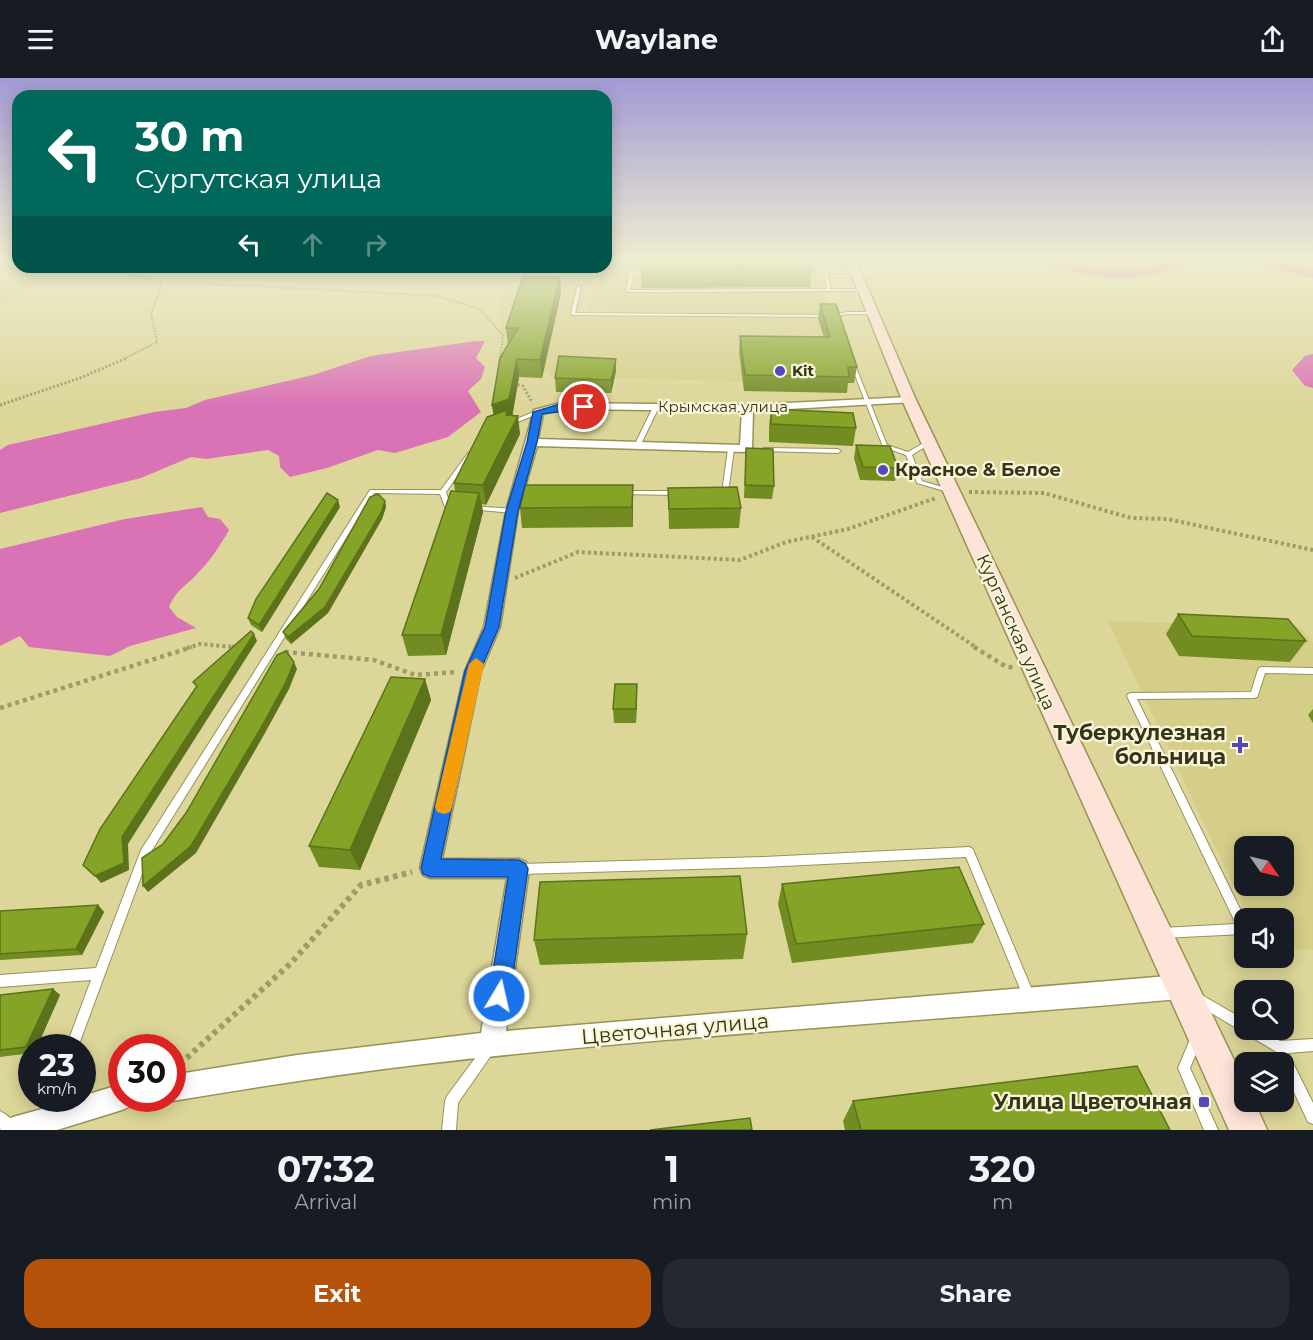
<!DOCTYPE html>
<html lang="en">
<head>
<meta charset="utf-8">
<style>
  :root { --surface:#171b24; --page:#242831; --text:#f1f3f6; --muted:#9ea1a6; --accent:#b45309 }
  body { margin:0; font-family:Montserrat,sans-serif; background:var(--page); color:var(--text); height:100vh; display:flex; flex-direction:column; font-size:22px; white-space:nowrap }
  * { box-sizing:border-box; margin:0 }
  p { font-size:20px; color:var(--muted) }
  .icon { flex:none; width:33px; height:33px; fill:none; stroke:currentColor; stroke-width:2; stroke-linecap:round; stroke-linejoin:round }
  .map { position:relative; height:1052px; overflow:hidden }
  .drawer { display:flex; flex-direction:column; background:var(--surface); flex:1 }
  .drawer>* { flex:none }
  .top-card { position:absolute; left:12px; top:12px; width:600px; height:183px; border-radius:18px; box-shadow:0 3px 15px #0003; background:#00695c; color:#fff; overflow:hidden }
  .needle { width:39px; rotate:124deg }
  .fabs { position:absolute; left:1234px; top:758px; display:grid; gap:12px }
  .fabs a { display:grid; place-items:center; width:60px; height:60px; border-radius:12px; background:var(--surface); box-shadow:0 3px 15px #0003; font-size:30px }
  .speed { position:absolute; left:18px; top:956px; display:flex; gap:12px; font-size:30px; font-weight:700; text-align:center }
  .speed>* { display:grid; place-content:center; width:78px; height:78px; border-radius:50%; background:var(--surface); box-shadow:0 3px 15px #0003; line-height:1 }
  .speed small { font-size:15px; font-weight:400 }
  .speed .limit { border:9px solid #d22; background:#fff; color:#111 }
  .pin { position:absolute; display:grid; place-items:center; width:51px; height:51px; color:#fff; margin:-26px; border:3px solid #fff; border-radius:50%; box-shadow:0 2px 6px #0007 }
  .me { position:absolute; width:66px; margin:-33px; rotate:9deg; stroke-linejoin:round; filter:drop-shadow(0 0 4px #0008) }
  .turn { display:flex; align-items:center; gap:21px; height:126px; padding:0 24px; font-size:27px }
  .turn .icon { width:78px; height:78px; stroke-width:2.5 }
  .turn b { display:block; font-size:42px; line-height:51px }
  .lanes { display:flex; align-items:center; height:57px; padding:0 24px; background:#0003; justify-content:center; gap:30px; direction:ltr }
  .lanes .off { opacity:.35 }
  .eta { display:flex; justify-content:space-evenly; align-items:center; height:102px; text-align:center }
  .eta b { font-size:36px; font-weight:700; line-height:42px }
  .primary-button { display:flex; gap:12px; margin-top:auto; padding:12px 24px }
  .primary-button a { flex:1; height:69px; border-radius:18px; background:var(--accent); color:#fff; font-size:24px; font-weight:700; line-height:69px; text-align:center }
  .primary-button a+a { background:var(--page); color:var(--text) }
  header { display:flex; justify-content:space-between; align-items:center; height:78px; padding:0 24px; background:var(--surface); font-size:27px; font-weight:700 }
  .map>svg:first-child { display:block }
  .built { fill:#d5ce88; fill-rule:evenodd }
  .water { fill:#da73b5 }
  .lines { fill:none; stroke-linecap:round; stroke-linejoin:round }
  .river { fill:#da73b5; fill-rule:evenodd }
  .service-casing { stroke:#989257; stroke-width:2 }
  .minor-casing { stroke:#989257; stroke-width:3 }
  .secondary-casing { stroke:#989257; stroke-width:3 }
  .path-far4 { stroke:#9e9a6a; stroke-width:2; stroke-dasharray:1.5 1.5; stroke-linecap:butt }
  .path-far3 { stroke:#9e9a6a; stroke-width:3; stroke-dasharray:2 2; stroke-linecap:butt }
  .path-far2 { stroke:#9e9a6a; stroke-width:4; stroke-dasharray:3 3; stroke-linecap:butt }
  .path-far1 { stroke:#9e9a6a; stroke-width:4.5; stroke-dasharray:4 4; stroke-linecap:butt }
  .path { stroke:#9e9a6a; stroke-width:6; stroke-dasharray:4.5 4.5; stroke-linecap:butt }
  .service { fill:#fff; fill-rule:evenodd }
  .minor { fill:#fff; fill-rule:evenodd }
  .secondary { fill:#fee3d8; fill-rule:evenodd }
  .wall { fill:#728c22 }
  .shaded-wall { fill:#5c721b }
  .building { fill:#84a327; stroke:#5c721b; stroke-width:1.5 }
  .route { fill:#1a73e8; stroke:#114b97; stroke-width:1.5 }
  .slow { fill:#f59e0b }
  .poi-dot { fill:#5647be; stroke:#f8f6d7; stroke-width:2 }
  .labels { text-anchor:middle; stroke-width:4.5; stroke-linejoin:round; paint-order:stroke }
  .far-poi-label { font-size:15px; font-weight:bold; fill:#36341b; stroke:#f8f6d7; text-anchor:start }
  .far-street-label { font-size:15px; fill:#36341b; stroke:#f8f6d7 }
  .poi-label { font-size:18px; font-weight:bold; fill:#36341b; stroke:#f8f6d7; text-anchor:start }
  .street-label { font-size:18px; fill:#36341b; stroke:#f8f6d7 }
  .near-poi-label { font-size:21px; font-weight:bold; fill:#36341b; stroke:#f8f6d7; text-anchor:end }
  .near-street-label { font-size:21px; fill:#36341b; stroke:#f8f6d7 }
</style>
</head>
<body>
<header><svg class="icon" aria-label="menu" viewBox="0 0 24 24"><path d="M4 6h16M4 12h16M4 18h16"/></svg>Waylane<svg class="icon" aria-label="share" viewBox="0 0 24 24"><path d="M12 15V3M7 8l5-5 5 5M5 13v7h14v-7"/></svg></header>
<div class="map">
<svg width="1313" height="1052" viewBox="0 0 1313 1052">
  <rect width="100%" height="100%" fill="#dcd699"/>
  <g class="built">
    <polygon points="606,183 814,185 831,237 588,233 601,189 606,189"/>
    <polygon points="0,199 54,200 0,227"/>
    <polygon points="527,202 586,204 580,239 818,240 836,305 548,299 550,294 506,293 498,221"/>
    <path d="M1108,543L1300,549L1313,565V872L1284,871V840H1249ZM1245,768H1284V807H1245Z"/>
  </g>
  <g class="water">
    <polygon points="476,263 485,263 476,280 485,289 481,301 468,313 481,334 448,359 395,375 378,372 327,390 290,399 280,389 279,378 268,372 206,381 191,379 141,400 0,435 0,372 8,367 154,334 186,330 205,322 313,297 371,278"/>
    <path d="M202,429L208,439L220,441L229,452C220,468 210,483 197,496C184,510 177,511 169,529L177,539L196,550L130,568L110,578L29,569L20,558L0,568V471L125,441Z"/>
  </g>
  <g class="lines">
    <g class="river">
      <path d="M1046,183C1070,183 1091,189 1115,190C1140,192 1160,183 1184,183L1182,187C1144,203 1111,203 1071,193C1063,191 1051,190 1046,183Z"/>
      <polygon points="1255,183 1285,183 1313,190 1313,200 1257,187"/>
      <polygon points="1313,276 1313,310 1305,308 1292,292 1305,278"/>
    </g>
    <defs>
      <g id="service">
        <polygon points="632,192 634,193 630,212 827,211 824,193 855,193 856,195 827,195 831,211 863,211 865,212 863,213 628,214 626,213 630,193"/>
        <polygon points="579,208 581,209 575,235 832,237 848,234 873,234 875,235 873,236 848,236 832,239 573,237 571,236 577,209"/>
        <polygon points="851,286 855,287 887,367 908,374 927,363 931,363 931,365 912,377 922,403 952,412 952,414 948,414 917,405 906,377 883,369 851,287"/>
        <polygon points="656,327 659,329 640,368 639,369 635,369 634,368 653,329"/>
        <polygon points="538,332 540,333 540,335 510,347 506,347 505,346"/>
        <polygon points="731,369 734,371 728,415 725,417 722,415 728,371"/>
        <polygon points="764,370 838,371 841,373 838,375 762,373 761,372"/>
        <polygon points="470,374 473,376 446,414 450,426 456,428 457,429 456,430 445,429 440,416 374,415 149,777 78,969 66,969 91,902 0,909 0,897 96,890 141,772 370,412 441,412 468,375"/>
        <polygon points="623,413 677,413 680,415 677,417 621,416 620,415"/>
        <polygon points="472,428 512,431 515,433 512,435 470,431 469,430"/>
        <polygon points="1262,589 1313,590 1313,596 1265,595 1258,617 1257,619 1254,620 1137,621 1245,841 1245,856 1244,856 1162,860 1158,859 1156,855 1158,851 1162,850 1236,846 1127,618 1128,616 1131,615 1251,614 1258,592 1259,590"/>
        <polygon points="969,769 973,771 974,774 1035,919 1033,923 1029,925 1025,923 966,779 764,789 520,796 516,794 515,791 516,788 520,786 764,779"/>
        <polygon points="1200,916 1245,942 1245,951 1261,951 1280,963 1313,961 1313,973 1288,975 1313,1025 1313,1046 1308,1044 1284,993 1284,984 1280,984 1275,973 1196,926 1194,922 1196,918"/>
        <polygon points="1196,955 1200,957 1202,961 1190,990 1218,1052 1204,1052 1178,990 1192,957"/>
        <polygon points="488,966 492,968 494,972 492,976 458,1025 456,1052 442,1052 445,1023 447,1018 484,968"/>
        <polygon points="46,1020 58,1020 50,1043 45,1045 40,1043 38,1038"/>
        <path d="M0,1033C8,1037 15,1044 18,1052H2L0,1050Z"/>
      </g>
      <g id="minor">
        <path d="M909,319L913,320V324L753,333L752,371L746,374L537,368L518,433L500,549L481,593L442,781H519L526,784L529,791L506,953L1180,897L1188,901L1192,909L1188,917L1180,921C928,943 675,957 424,986C340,996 256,1009 172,1023L165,1020H172V997L297,977L481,955L507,800H430L423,797L420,790L465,593L484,549L506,433L534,332L560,325L748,327ZM560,331L742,333L740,367L538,361L543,336Z"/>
        <polygon points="122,1006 122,1020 135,1020 131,1028 122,1032 57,1052 0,1052 4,1043 13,1039 82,1020 82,1018"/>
      </g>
      <polygon id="secondary" points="846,183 856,183 916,322 1245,1005 1245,1023 1254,1023 1267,1052 1229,1052 902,322"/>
    </defs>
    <use href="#service" class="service-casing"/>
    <use href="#minor" class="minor-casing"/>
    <use href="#secondary" class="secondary-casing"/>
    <g class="path-far4">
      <polyline points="0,183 5,183"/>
      <polyline points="96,189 160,203 161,209 151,236 157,264 124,281"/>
      <polyline points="160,203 437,218 480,231 503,257 500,281"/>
    </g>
    <g class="path-far3">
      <polyline points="499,292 500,280"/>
      <polyline points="514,306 523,308 532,324"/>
      <polyline points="0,327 80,300 127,280"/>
    </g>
    <g class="path-far2">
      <polyline points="969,414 1044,415 1131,440 1167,441 1313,472"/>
      <polyline points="812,459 977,570"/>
      <polyline points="515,500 578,474 740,482 786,464 848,451 936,420"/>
      <polyline points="187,570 200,566 235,569"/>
    </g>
    <g class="path-far1">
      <polyline points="232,569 235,569"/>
      <polyline points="974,569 1005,588 1014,590"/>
      <polyline points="285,574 374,582 415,597 457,594"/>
      <polyline points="0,630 192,569"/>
    </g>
    <polyline class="path" points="180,986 290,886 361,807 412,794"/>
    <use href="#service" class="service"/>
    <use href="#minor" class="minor"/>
    <use href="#secondary" class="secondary"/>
  </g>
  <g class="wall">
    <polygon points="812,190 810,209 641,210 641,191"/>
    <polygon points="561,215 542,300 519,299 512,338 520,356 486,427 482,426 483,434 446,577 408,578 402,557 455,413 454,405 494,337 492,327 508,267 506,250"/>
    <polygon points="820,226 857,289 854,305 848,305 847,315 744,313 739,274 740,258 824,259 818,241"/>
    <polygon points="616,281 616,293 611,315 556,314 555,300"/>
    <polygon points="771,331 856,350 853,368 769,364 769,349"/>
    <polygon points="856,367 898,390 895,403 860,402 854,380"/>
    <polygon points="746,370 774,408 772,421 744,420"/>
    <polygon points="668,410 741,430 739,450 669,451"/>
    <polygon points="385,423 386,429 382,441 328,535 291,566 286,561 283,554 319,511"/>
    <polygon points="633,426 633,449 522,450 520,430"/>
    <polygon points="340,429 262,554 251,547 248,540"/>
    <polygon points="1178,536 1306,563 1290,584 1179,578 1166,556"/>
    <polygon points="425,601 431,622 360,792 319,789 309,768"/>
    <polygon points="637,606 636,645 614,645 613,631"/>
    <polygon points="1313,631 1313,645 1308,637"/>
    <polygon points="782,806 984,846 973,865 792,885 778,826"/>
    <polygon points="98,827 104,834 82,877 0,882 0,833"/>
    <polygon points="747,856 743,881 540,887 534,862"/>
    <polygon points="53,911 60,917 37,969 32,969 32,975 0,979 0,917"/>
    <polygon points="853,1023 1170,1052 845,1052 843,1043"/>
  </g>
  <g class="shaded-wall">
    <polygon points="560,199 561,215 542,300 540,282"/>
    <polygon points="517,281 519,299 512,340 495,347 492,327"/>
    <polygon points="616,281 616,293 611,315 611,302"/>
    <polygon points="518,338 520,356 486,427 483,407"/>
    <polygon points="633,407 633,449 632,429"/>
    <polygon points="479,415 483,434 446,577 441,557"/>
    <polygon points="338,422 340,429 262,554 259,547"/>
    <polygon points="385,423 386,429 382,441 328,535 291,566 288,559"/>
    <polygon points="254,556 257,563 128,766 129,792 101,805 95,798"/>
    <polygon points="294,584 297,591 289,611 265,655 196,775 148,814 143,808"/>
    <polygon points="425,601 431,622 360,792 350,772"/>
    <polygon points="637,606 637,620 636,645 636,631"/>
    <polygon points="98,827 104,834 82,877 76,871"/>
    <polygon points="53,911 60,917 37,969 32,969 32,973 26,969"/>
  </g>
  <g class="building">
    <polygon points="642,183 810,183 812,190 641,191"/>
    <polygon points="523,199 560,199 540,282 517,281 509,321 492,327 500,280 518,250 506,250"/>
    <polygon points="820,226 836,226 857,289 848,289 849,299 745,297 740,258 830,259"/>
    <polygon points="559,278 616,281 611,302 555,300"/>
    <polygon points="771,331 853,335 856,350 771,346"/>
    <polygon points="507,332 506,337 518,338 483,407 454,405 487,339"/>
    <polygon points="856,367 890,368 898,390 863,389"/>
    <polygon points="746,370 773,371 774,408 745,407"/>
    <polygon points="525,407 633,407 632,429 520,430"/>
    <polygon points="737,409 741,430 669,431 668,410"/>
    <polygon points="451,413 479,415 441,557 402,557"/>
    <polygon points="327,415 338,422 259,547 248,540 256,521"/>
    <polygon points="378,416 385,423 381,435 325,529 288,559 283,554 319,511 370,419"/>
    <polygon points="1178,536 1288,541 1306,563 1192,558"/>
    <polygon points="251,553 254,556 122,759 124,785 95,798 83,787 100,751 197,608 193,604"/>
    <polygon points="286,573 294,584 286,604 262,648 191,768 143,808 142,780 163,766 186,735 277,577"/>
    <polygon points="391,599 425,601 350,772 309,768"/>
    <polygon points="615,606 637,606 636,631 613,631"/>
    <polygon points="959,789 984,846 796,866 782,806"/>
    <polygon points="740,798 747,856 534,862 540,804"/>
    <polygon points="98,827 76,871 0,876 0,833"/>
    <polygon points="53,911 26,969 0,972 0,917"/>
    <polygon points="1137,988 1170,1052 861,1052 853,1023"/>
    <polygon points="750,1040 752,1052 650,1052"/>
  </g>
  <linearGradient id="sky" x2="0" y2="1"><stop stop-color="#a29ad4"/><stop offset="0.55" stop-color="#efedd1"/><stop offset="1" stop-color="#efedd1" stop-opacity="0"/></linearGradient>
  <rect width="1313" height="330" fill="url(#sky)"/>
  <path class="route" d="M560,326H584L589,329C580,334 555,333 542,336L537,364L518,433L499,549L480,593L441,781L519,782L525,785L528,791L510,918L507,925L499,928L492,925L489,918L508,799H430L423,796L421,790L465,593L485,549L506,433L527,364L533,334Z"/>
  <polygon class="slow" points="476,580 484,586 452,729 450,734 444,736 437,734 435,729 469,586"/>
  <g class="poi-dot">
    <circle cx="780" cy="293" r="6"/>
    <circle cx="883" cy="392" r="6"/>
    <path d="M1237 658h6v6h6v6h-6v6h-6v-6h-6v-6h6z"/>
    <rect x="1198" y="1018" width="12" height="12" rx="3"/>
  </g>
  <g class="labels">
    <g class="far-poi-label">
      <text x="792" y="298">Kit</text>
    </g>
    <g class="far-street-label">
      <text x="723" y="334">Крымская улица</text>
    </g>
    <g class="poi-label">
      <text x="895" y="398">Красное &amp; Белое</text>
    </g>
    <g class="street-label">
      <text transform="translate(1016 554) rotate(66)" y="6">Курганская улица</text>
    </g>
    <g class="near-poi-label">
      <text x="1226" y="662">Туберкулезная<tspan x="1226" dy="24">больница</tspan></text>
      <text x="1192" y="1031">Улица Цветочная</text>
    </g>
    <g class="near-street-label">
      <text transform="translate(675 951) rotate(-5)" y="7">Цветочная улица</text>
    </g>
  </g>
</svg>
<div class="fabs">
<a><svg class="needle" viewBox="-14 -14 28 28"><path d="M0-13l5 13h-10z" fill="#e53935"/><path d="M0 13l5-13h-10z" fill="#9ea1a6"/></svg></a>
<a><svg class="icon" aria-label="sound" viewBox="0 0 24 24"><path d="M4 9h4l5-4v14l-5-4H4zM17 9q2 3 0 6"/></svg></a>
<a><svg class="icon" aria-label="search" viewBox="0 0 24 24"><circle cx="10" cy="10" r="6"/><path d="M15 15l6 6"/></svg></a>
<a><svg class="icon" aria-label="layers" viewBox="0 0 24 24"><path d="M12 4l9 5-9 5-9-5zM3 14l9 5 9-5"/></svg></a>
</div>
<div class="speed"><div>23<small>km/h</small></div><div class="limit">30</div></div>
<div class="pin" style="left:584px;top:329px;background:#d93025"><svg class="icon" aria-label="arrive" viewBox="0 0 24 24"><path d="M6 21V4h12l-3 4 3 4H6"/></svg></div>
<svg class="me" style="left:499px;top:918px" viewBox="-20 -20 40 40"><circle r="17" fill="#1a73e8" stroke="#fff" stroke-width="3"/><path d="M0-11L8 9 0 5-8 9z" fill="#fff"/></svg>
<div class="top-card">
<div class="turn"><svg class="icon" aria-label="left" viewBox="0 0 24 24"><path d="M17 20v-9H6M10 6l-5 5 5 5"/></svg><div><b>30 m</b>Сургутская улица</div></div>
<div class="lanes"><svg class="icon" aria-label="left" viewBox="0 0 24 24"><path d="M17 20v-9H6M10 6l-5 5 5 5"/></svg><svg class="icon off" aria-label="ahead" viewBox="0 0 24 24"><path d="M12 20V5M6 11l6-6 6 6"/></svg><svg class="icon off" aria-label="right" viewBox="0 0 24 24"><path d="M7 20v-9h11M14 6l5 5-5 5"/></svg></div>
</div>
</div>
<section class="drawer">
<div class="eta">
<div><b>07:32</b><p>Arrival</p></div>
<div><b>1</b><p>min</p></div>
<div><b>320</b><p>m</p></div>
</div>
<div class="primary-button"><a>Exit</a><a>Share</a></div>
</section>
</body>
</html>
